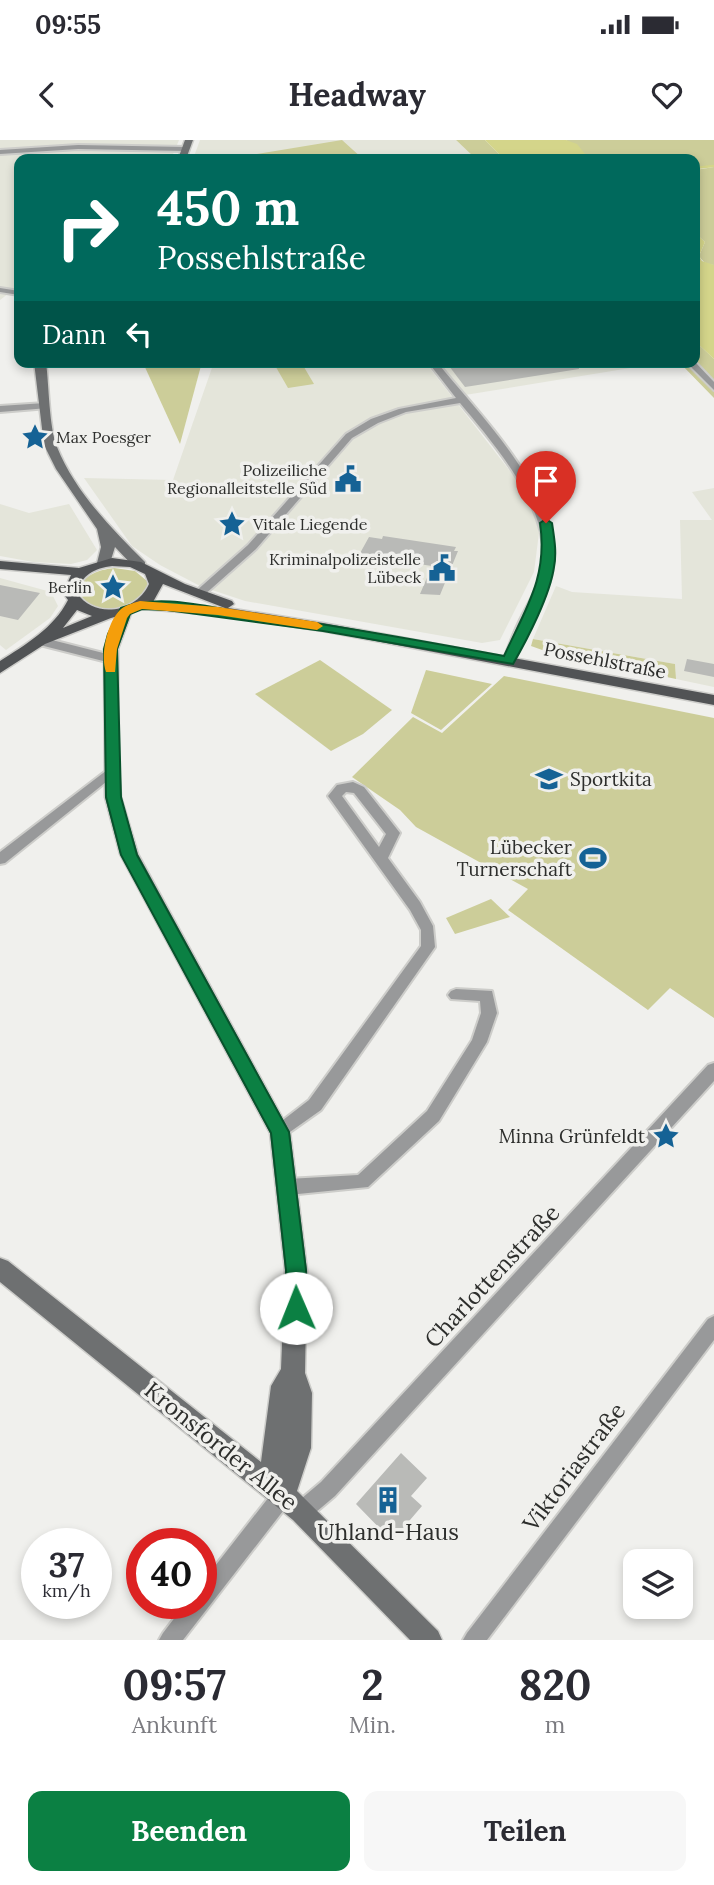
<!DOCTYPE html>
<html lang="de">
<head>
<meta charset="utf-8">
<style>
  :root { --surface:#fff; --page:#f7f7f7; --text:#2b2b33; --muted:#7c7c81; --accent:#0b8043 }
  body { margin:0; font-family:Lora,serif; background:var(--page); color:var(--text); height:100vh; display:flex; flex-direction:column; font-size:26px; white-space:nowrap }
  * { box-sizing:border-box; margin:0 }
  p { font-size:23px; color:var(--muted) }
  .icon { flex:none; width:38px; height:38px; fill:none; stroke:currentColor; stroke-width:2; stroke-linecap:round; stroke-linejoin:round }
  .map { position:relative; height:1500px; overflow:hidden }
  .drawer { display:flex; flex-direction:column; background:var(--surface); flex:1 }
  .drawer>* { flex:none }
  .guide { position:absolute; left:14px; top:14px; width:686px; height:214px; border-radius:14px; box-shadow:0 4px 10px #0003; background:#00695c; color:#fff; overflow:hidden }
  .buttons { position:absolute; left:623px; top:1409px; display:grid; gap:14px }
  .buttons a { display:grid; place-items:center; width:70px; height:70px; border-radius:14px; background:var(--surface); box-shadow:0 4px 10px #0003; font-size:35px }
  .speed { position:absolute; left:21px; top:1388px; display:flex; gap:14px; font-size:35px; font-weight:700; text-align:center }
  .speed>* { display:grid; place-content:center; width:91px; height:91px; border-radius:50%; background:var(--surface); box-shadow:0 4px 10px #0003; line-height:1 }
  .speed small { font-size:18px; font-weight:400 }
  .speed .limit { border:10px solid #d22; background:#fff; color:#111 }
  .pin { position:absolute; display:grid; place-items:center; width:60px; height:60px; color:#fff; margin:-72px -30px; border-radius:50% 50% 50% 0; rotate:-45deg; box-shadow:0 0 7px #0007 }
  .pin .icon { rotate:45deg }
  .me { position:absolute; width:77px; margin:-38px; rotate:359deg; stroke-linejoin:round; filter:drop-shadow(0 0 5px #0008) }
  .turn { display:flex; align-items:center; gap:24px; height:147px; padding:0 28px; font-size:32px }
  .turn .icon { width:91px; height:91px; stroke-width:2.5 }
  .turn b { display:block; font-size:49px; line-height:60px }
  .then { display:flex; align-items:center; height:66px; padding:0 28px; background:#0003; gap:14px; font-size:26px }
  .eta { display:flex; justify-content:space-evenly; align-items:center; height:119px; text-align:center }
  .eta b { font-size:42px; font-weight:800; line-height:49px }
  .button { display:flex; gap:14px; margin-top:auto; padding:14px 28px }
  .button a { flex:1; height:80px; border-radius:14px; background:var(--accent); color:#fff; font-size:28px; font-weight:800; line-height:80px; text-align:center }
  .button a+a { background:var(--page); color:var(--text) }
  .status { display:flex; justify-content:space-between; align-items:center; height:49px; padding:0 35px; background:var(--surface); direction:ltr }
  .status svg { height:19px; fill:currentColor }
  header { display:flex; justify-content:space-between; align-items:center; height:91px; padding:0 28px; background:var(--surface); font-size:32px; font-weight:800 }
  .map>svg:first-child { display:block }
  .built { fill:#e4e5da }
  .green { fill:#cccd99 }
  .water { fill:#d4d58a }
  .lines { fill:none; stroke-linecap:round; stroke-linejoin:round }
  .stream { stroke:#d4d58a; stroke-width:2.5 }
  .building { fill:#b9bab7 }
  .street-casing { stroke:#cdcdca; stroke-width:4 }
  .secondary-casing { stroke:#cdcdca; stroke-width:3 }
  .primary-casing { stroke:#cdcdca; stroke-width:3 }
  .street { fill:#98999a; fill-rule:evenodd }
  .secondary { fill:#6e7071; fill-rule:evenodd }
  .primary { fill:#515355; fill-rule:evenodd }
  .route { fill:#0b8043; stroke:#07532c; stroke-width:2 }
  .slow { fill:#f59e0b }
  .labels { text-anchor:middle; stroke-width:7; stroke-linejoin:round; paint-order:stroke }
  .far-poi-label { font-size:16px; fill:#2d2e2c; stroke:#f0f0ed; text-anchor:end }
  .street-label { font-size:19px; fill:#2d2e2c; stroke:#f0f0ed }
  .poi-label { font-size:19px; fill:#2d2e2c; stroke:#f0f0ed; text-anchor:end }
  .near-street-label { font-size:23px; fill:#2d2e2c; stroke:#f0f0ed }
  .near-poi-label { font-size:23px; fill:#2d2e2c; stroke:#f0f0ed }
</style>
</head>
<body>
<div class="status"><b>09:55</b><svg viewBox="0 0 49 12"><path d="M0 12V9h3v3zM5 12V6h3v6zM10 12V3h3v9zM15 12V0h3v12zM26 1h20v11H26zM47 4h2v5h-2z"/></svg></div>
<header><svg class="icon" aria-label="back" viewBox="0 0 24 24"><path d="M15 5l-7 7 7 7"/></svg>Headway<svg class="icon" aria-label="heart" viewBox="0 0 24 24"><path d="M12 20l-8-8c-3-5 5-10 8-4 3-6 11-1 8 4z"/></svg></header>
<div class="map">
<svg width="714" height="1500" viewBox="0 0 714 1500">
  <rect width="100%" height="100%" fill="#f0f0ed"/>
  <g class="built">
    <polygon points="0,0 179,0 171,19 19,19 19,151 13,150 0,160"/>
    <polygon points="200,0 456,0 476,19 193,19"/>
    <polygon points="214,222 425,222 514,336 533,368 539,393 534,432 500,500 482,503 245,461 200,446 160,425 132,406 84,338 173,340"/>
    <polygon points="439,222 667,222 465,255"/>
    <polygon points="714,348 714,547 676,539 675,524 533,499 556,446 572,452 682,459 680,380 712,380 692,352"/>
    <polygon points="0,364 29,373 69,364 97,410 87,420 71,424 33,422 0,416"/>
    <polygon points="0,438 51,452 58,466 50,478 6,510 0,505"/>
  </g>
  <g class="green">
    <polygon points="342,0 363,19 259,19 257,14"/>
    <polygon points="456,0 485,0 504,19 476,19"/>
    <polygon points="566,0 714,0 714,26 695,28 695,19 590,19 581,16"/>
    <path d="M714,27V125C707,125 702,121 699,116L705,102L695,93V30Z"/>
    <polygon points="695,201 714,219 714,258 679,222 695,222"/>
    <polygon points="202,222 180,304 144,225"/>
    <polygon points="273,222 301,222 314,244 288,248"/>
    <path d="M114,428L135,431L147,441L148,448C145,452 141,458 137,461C121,473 86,472 79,451C83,434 99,430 114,428Z"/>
    <polygon points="533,499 675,524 676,539 545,511 531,506"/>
    <polygon points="320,520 392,570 363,594 331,611 255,554"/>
    <polygon points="426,530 492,544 441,590 411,573"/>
    <polygon points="504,536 714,578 714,878 670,848 648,870 508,770 528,749 416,687 400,670 352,637 413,577 442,593"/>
    <polygon points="491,759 510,777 455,794 446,778"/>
  </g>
  <g class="water">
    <polygon points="485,0 566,0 577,4 585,14 582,16 590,19 504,19"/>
    <polygon points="695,93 705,102 699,116 702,121 714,125 714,219 695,201"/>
  </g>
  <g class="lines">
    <polyline class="stream" points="695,28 714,26"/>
  </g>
  <g class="building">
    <polygon points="446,222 578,222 579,229 465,247"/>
    <polygon points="383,396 456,407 454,411 458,411 440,455 420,454 432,426 359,415 369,397 382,399"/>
    <polygon points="0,445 40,453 18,480 0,476"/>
    <polygon points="687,519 714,524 714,537 684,531"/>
    <polygon points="401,1313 427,1338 411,1356 422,1366 392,1401 356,1364"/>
  </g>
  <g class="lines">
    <defs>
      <g id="street">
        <polygon points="78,5 186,7 189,9 186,11 78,9 0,14 0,10"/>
        <polygon points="0,148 19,151 19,155 0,152"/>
        <path d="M428,222H437C480,276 573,366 550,441L513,524L509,525L503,521C509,506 514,491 522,476C529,462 538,448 541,432C556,374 494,304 460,263L406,272L378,283L352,298L256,409L203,456H195V452L248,405L346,294L371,279L399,269L456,258Z"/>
        <polygon points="686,222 695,222 714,242 714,250"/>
        <polygon points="45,263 48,264 48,268 0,272 0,266"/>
        <polygon points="44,498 115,516 117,519 111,523 40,505 38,502"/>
        <polygon points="111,627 117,631 116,634 5,723 0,724 0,712"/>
        <path d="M353,642L364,647L400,693L388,718L420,762L433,786L435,807L321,970L280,999L274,997L272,992L274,987L309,960L421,806V790L410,770L328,656L337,645ZM346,652L354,653L386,694L379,707L342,656Z"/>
        <polygon points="456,849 492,851 497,873 487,902 439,981 368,1047 288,1055 282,1052 280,1047 282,1042 288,1039 358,1035 427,971 472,900 481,873 480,861 451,859 448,855 451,851"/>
        <polygon points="714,923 714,941 335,1356 309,1378 302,1381 295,1378 292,1371 295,1364 321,1342 708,925"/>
        <polygon points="714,1176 714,1200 487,1500 463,1500 467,1493 708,1179"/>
        <polygon points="283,1345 290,1348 293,1355 290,1362 183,1500 159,1500 163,1493 186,1463 201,1463 201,1444 276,1348"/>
      </g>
      <g id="secondary">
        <polygon points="185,0 193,0 186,19 178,19"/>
        <path d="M34,222H46C49,245 49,287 57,307C75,352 112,389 145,422V428H135L115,407L109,426H99L97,423L101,407L97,389L56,329L44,305Z"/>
        <polygon points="125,467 132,471 118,509 119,631 121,657 138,714 290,992 307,1130 305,1233 312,1253 311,1308 297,1351 438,1491 442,1500 410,1500 293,1380 0,1142 0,1118 8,1121 261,1322 271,1246 281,1229 285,1130 270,993 120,714 105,657 104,509 118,471"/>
      </g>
      <path id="primary" d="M112,418L141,422L185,444L232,461L234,464L228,468L323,483L714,555V565L323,491L218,475L143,469L111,478L45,504L0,533V521C25,505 54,488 68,460L63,453L71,435L0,429V421L79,428ZM112,426L130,427L145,434L149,444C137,472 95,480 77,453C81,435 95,428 112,426ZM163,444L225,468L153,462ZM77,470L92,476L63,488Z"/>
    </defs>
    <use href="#street" class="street-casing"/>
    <use href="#secondary" class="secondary-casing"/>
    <use href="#primary" class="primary-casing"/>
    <use href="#street" class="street"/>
    <use href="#secondary" class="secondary"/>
    <use href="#primary" class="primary"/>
  </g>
  <path class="route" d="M546,379L552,383C554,397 557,412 554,427C550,455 528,498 513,524L323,491L167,470L142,469L130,474L117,509L121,657L137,715L289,992L306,1130L307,1168L304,1175L296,1178L289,1175L286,1168V1130L271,993L121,715L106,657L104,509L108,494L121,468C160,453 206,467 247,473C333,485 418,500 504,516C526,468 548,437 540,383Z"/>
  <path class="slow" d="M140,461L218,467L317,482L323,486L317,490L218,475L142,469L130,474L127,478L117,509L115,532H106C100,516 107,484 119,471C124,465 134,463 140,461Z"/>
  <defs>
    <symbol id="sight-bare" viewBox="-9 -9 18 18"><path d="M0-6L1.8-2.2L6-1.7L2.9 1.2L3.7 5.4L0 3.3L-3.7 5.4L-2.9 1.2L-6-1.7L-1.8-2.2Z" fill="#156295" stroke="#f0f0ed" stroke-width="2.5" paint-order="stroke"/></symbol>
    <symbol id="civic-bare" viewBox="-9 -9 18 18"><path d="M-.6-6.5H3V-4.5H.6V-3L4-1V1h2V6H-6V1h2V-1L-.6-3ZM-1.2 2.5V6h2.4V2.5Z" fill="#156295" stroke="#f0f0ed" stroke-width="2.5" paint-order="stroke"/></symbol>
    <symbol id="school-bare" viewBox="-9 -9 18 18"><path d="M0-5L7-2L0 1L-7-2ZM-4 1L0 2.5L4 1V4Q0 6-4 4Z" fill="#156295" stroke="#f0f0ed" stroke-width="2.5" paint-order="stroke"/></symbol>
    <symbol id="stadium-bare" viewBox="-9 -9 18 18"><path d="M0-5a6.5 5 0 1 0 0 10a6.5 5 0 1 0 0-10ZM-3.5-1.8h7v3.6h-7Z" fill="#156295" stroke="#f0f0ed" stroke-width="2.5" paint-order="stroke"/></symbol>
    <symbol id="building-bare" viewBox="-9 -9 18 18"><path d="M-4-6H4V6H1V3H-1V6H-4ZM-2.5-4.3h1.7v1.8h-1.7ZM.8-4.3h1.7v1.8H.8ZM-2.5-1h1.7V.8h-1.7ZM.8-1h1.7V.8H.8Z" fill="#156295" stroke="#f0f0ed" stroke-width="2.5" paint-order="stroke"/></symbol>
  </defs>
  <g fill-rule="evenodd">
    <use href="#sight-bare" x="16" y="278" width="38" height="38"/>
    <use href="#civic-bare" x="329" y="320" width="38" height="38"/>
    <use href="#sight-bare" x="213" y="365" width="38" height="38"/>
    <use href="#civic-bare" x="423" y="409" width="38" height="38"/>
    <use href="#sight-bare" x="94" y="428" width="38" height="38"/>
    <use href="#school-bare" x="530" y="620" width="38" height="38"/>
    <use href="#stadium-bare" x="574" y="699" width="38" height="38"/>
    <use href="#sight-bare" x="647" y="977" width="38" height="38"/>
    <use href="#building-bare" x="369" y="1341" width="38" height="38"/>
  </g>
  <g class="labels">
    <g class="far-poi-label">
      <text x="56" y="303" text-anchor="start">Max Poesger</text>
      <text x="327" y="336">Polizeiliche<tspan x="327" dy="18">Regionalleitstelle Süd</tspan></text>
      <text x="253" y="390" text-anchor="start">Vitale Liegende</text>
      <text x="421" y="425">Kriminalpolizeistelle<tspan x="421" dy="18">Lübeck</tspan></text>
      <text x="92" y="453">Berlin</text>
    </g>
    <g class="street-label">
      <text transform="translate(605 520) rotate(11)" y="7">Possehlstraße</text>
    </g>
    <g class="poi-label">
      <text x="570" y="646" text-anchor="start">Sportkita</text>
      <text x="572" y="714">Lübecker<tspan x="572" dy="22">Turnerschaft</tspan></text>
      <text x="645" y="1003">Minna Grünfeldt</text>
    </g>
    <g class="near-street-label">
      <text transform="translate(492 1136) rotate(-47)" y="8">Charlottenstraße</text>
      <text transform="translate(221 1306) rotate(39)" y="8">Kronsforder Allee</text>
      <text transform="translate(574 1327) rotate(-53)" y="8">Viktoriastraße</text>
    </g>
    <g class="near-poi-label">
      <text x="388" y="1400">Uhland-Haus</text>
    </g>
  </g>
</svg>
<div class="buttons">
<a><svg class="icon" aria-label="layers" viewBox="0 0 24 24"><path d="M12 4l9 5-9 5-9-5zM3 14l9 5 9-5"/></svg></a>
</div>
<div class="speed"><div>37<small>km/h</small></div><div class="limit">40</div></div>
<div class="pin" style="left:546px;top:383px;background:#d93025"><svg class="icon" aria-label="arrive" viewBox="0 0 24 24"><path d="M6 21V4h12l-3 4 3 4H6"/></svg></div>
<svg class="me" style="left:296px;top:1168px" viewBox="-20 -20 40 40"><circle r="19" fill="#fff"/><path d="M0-13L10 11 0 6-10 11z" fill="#0b8043"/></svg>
<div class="guide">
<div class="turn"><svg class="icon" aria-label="right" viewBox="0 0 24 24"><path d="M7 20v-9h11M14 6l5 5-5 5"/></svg><div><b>450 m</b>Possehlstraße</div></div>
<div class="then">Dann<svg class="icon" aria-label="left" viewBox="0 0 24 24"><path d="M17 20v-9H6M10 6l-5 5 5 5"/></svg></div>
</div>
</div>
<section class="drawer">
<div class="eta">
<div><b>09:57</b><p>Ankunft</p></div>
<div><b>2</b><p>Min.</p></div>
<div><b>820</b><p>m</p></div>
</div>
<div class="button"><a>Beenden</a><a>Teilen</a></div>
</section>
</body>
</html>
